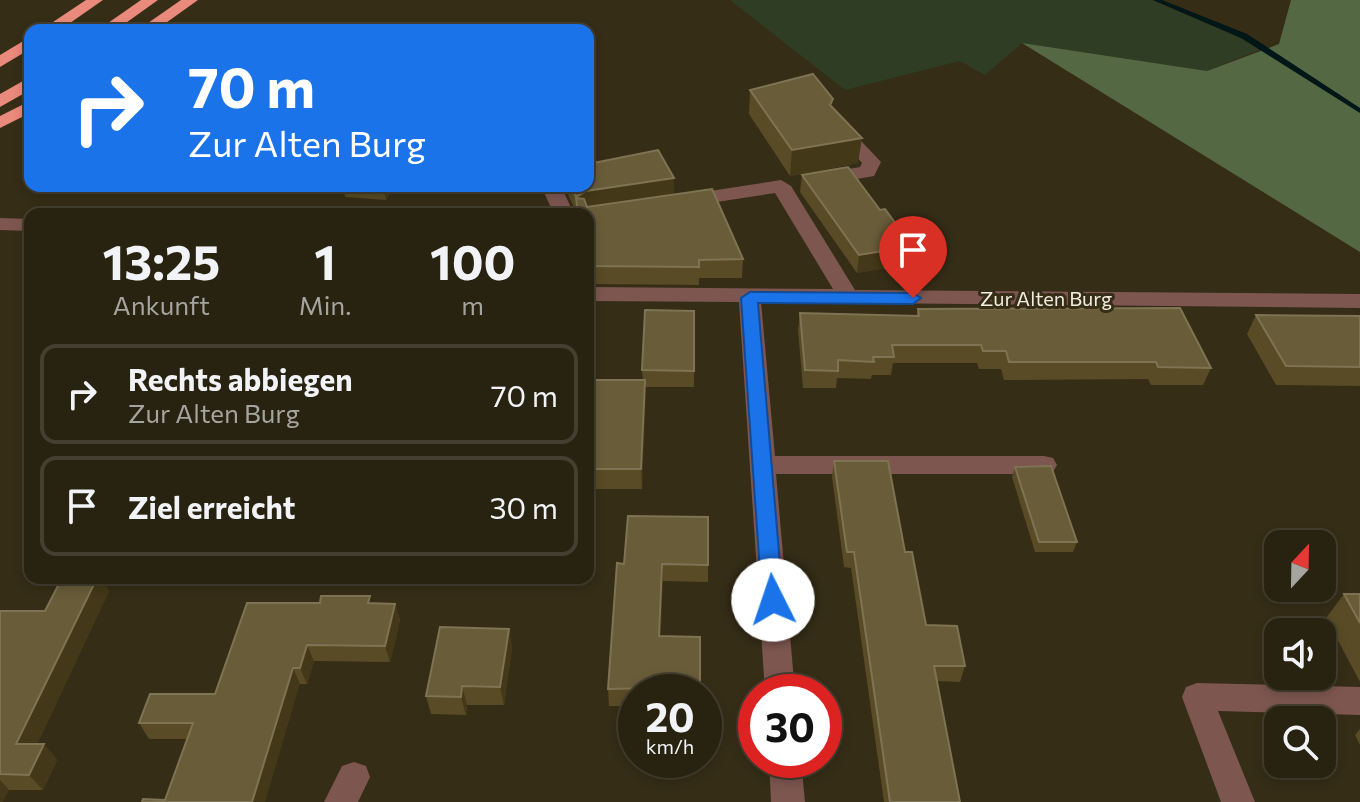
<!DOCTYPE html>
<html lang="de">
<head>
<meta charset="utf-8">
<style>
  :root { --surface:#282210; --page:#302a19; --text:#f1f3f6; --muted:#a5a49f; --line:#443f30 }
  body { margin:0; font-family:Commissioner,sans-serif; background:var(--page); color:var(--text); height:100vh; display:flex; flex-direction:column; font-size:30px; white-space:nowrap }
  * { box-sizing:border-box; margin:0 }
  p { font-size:26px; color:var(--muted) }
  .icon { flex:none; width:44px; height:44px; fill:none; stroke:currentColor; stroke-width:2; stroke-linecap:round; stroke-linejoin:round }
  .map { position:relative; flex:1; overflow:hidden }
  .sheet { position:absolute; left:24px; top:208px; width:570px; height:376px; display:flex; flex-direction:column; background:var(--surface); border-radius:16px; box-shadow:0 4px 12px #0003,0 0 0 2px var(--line) }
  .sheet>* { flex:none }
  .top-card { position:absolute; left:24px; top:24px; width:570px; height:168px; border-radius:16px; box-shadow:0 4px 12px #0003,0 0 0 2px var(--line); background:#1a73e8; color:#fff; overflow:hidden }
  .needle { width:52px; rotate:22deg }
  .fabs { position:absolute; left:1264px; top:530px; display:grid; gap:16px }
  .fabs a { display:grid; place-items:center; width:72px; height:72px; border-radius:16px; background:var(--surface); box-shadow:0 4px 12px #0003,0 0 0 2px var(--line); font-size:40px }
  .speed { position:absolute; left:618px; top:674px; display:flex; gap:16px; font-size:40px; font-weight:700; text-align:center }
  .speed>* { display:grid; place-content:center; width:104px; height:104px; border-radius:50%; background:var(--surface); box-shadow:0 4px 12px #0003,0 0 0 2px var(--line); line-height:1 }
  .speed small { font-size:20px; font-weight:400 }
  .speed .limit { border:12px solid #d22; background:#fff; color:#111 }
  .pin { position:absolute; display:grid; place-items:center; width:68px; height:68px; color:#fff; margin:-82px -34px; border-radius:50% 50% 50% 0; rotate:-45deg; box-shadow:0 0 8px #0007 }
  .pin .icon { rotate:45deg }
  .me { position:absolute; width:88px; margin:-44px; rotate:356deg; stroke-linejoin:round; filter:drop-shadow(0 0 6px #0008) }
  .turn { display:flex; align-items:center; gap:28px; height:168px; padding:0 32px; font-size:36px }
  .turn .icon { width:104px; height:104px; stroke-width:2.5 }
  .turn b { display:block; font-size:56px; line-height:68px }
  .eta { display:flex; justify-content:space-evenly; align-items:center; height:136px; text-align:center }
  .eta b { font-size:48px; font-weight:700; line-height:56px }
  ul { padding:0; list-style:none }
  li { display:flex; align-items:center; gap:24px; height:100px; margin:0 16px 12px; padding:0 16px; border:4px solid var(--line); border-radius:16px }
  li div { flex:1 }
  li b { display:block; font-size:30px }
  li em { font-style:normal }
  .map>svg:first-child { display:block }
  .green { fill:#303d25 }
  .forest { fill:#556844 }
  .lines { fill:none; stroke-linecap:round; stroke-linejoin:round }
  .stream { fill:#001718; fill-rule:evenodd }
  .minor { fill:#7d5650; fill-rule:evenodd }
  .highway { fill:#e98a7c; fill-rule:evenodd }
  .wall { fill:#584b25 }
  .shaded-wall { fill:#433817 }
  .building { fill:#685c39; stroke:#7e7353; stroke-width:2 }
  .route { fill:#1a73e8; stroke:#114b97; stroke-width:2 }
  .labels { text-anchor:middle; stroke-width:6; stroke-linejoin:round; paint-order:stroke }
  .street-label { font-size:20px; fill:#f1ecde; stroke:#352d16 }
</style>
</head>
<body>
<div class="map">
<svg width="1360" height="802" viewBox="0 0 1360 802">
  <rect width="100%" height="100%" fill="#352d16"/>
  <polygon class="green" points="730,0 1152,0 1264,48 1207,71 1022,43 985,75 960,61 845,90"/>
  <polygon class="forest" points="1291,0 1360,0 1360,252 1022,43 1207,71 1279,44"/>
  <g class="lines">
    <polygon class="stream" points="1153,0 1162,0 1247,34 1360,108 1360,113 1241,38"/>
    <g class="minor">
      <polygon points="839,123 845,124 881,162 874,176 823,185 816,183 814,179 816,175 860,167 862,163 830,128"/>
      <polygon points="781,180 791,186 855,290 1360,294 1360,308 761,302 775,456 1044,456 1053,458 1057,465 1053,472 1044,474 776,474 795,692 765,692 739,302 588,301 588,287 833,289 775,193 684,207 674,201 684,195"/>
      <polygon points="541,186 561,186 574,214 554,214"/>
      <polygon points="0,218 30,219 30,231 0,230"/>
      <polygon points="1197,683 1360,687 1360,715 1218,711 1255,802 1221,802 1182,697 1186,687"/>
      <polygon points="769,760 801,760 805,802 771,802"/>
      <polygon points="354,762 366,766 370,777 358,802 324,802 342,766"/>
    </g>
    <g class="highway">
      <polygon points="86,0 103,0 60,30 41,30"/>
      <polygon points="141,0 158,0 116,30 98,30"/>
      <polygon points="181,0 198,0 156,30 138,30"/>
      <polygon points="30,37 30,49 0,67 0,55"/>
      <polygon points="30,77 30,90 0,107 0,94"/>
      <polygon points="30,101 30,113 0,128 0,116"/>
    </g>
  </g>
  <g class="wall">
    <polygon points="750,90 833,107 858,163 790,176 749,114"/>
    <polygon points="802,175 880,210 912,246 909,264 857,273 800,192"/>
    <polygon points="674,178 674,194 743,259 742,278 699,278 699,285 588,284 588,214 577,214 564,186 588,186"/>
    <polygon points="343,186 394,186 386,200 345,197"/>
    <polygon points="918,309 1211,368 1203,385 1151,385 1148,379 1004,380 1001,369 979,369 977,363 893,363 891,375 872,375 871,379 837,378 836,388 803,388 798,330 800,313 916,316"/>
    <polygon points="694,311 694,387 645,387 642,489 588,489 588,380 643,380 642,370"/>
    <polygon points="1256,315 1360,316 1360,386 1276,385 1247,334"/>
    <polygon points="834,461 905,552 926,625 965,666 960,682 937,681 960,802 884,802 851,568 844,567 832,477"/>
    <polygon points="1015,467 1077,542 1073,552 1035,552 1012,477"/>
    <polygon points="624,564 708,565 708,582 663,581 660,636 700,687 700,692 636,692 636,706 609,706 608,689"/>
    <polygon points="62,578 101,578 109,591 37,744 44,744 57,760 43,790 9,790 0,802 0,611 45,611"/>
    <polygon points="1344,594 1360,594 1360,682 1326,618"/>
    <polygon points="320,603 395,604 400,620 390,662 314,661 307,684 300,684 165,800 187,739 149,739 139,723 215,694"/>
    <polygon points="509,629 512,648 504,705 467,705 466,715 431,714 426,696"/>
    <polygon points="1360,729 1360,745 1355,735"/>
  </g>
  <g class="shaded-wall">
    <polygon points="862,138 858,163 790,176 792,150"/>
    <polygon points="674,178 674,194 588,207 576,197 586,191"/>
    <polygon points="383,186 394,186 386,200"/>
    <polygon points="912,246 909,264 857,273 859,255"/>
    <polygon points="645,380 646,400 642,489 641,469"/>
    <polygon points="662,564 663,581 660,654 659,636"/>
    <polygon points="97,578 101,578 109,591 30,760 16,744"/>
    <polygon points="395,604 400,620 390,662 385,646"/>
    <polygon points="509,629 512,648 504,705 500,687"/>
    <polygon points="307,645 314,661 307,684 300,668"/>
    <polygon points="293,668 300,684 265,802 252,802"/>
    <polygon points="462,686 467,705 466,715 461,697"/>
    <polygon points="44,744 57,760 43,790 29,775"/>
    <polygon points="0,780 9,790 3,802 0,802"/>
  </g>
  <g class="building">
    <polygon points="813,74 833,99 830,105 862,138 792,150 750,90"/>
    <polygon points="658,150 674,178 586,191 576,197 571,186 588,186 588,164"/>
    <polygon points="848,167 880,210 885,209 912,246 859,255 802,175"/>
    <polygon points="712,189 743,259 699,260 699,267 588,266 588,214 578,214 576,198 584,199 587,207"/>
    <polygon points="1180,308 1211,368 1158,367 1156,362 1009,362 1006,351 983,351 981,345 892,345 894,357 873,357 874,362 838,360 838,371 805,370 800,313 919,316 918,309"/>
    <polygon points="645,310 694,311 694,371 642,370"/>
    <polygon points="1256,315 1360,316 1360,367 1286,366"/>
    <polygon points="588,380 645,380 641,469 588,469"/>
    <polygon points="834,461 888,461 905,552 912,552 926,625 957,626 965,666 934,666 960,802 890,802 854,552 847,552"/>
    <polygon points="1051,466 1077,542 1039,542 1015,467"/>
    <polygon points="628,516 708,517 708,565 662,564 659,636 700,637 700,687 608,689 617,563 624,564"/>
    <polygon points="62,578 97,578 16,744 44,744 29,775 0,774 0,611 45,611"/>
    <polygon points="1344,594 1360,594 1360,623"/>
    <polygon points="321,596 370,596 368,603 395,604 385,646 307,645 300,668 293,668 252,802 142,802 143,799 165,800 193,723 139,723 150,694 215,694 247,603 320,603"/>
    <polygon points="440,627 509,629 500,687 462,686 461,697 426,696"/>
  </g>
  <polygon class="route" points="750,292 913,293 921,298 913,304 758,303 783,600 780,606 773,609 765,606 762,600 741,298"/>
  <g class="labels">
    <g class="street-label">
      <text x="1046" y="306">Zur Alten Burg</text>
    </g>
  </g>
</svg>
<div class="fabs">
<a><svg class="needle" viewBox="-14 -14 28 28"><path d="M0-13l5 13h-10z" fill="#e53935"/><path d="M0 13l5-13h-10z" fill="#a5a49f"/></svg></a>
<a><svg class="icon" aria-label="sound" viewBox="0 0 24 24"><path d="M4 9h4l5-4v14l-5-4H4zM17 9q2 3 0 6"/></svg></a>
<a><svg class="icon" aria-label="search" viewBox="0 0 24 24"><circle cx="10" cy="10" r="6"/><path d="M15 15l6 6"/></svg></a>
</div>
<div class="speed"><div>20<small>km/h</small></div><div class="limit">30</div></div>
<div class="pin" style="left:913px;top:298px;background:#d93025"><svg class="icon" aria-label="arrive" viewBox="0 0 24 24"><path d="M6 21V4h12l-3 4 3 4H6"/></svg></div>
<svg class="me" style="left:773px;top:600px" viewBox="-20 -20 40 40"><circle r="19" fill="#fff"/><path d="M0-13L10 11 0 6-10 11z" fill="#1a73e8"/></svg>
<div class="top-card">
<div class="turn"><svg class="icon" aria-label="right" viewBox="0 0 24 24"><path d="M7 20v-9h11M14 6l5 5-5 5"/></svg><div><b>70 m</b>Zur Alten Burg</div></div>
</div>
<section class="sheet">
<div class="eta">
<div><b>13:25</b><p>Ankunft</p></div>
<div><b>1</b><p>Min.</p></div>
<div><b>100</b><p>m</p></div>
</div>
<ul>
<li><svg class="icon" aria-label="right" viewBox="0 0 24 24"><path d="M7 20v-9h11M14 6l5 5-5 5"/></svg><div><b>Rechts abbiegen</b><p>Zur Alten Burg</p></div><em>70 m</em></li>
<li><svg class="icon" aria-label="arrive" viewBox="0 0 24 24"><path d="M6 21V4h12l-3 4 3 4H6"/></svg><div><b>Ziel erreicht</b></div><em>30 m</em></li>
</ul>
</section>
</div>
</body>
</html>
